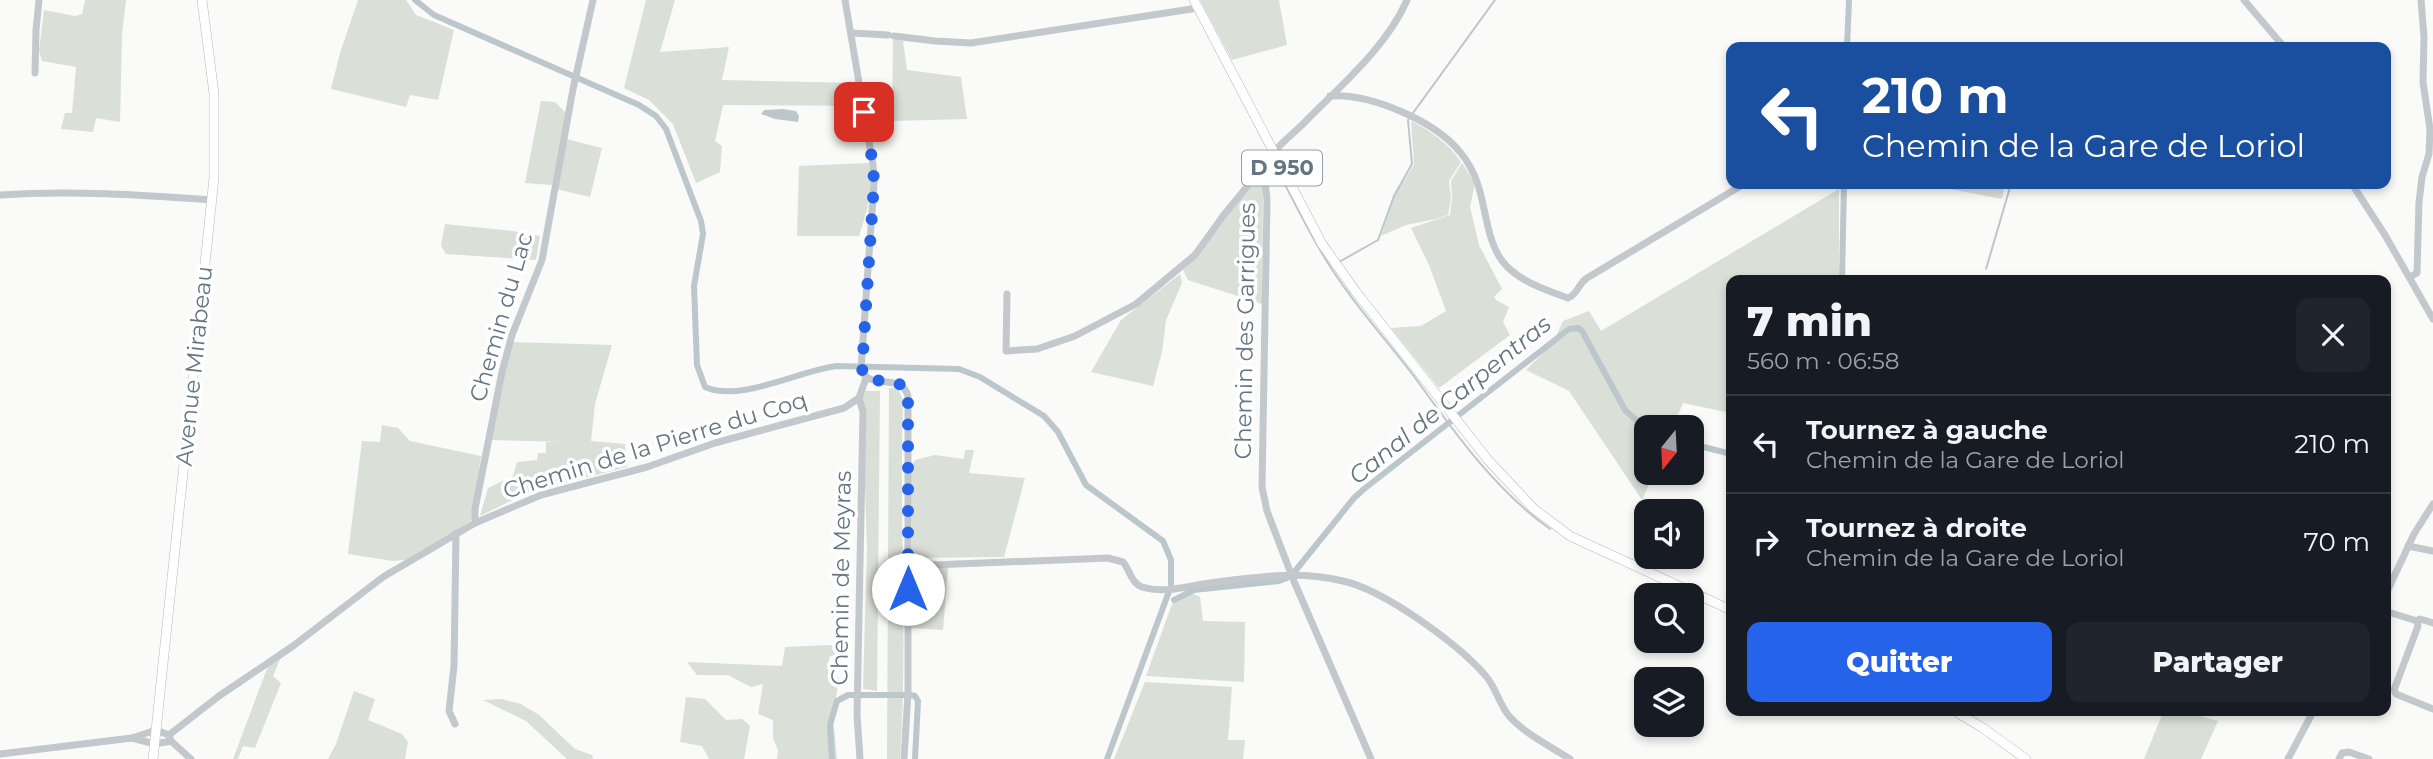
<!DOCTYPE html>
<html lang="fr">
<head>
<meta charset="utf-8">
<style>
  :root { --surface:#171b24; --page:#20242c; --text:#f1f3f6; --muted:#9ea1a6; --line:#363941; --accent:#2563eb }
  body { margin:0; font-family:Montserrat,sans-serif; background:var(--page); color:var(--text); height:100vh; display:flex; flex-direction:column; font-size:26px; white-space:nowrap }
  * { box-sizing:border-box; margin:0 }
  p { font-size:23px; color:var(--muted) }
  .icon { flex:none; width:38px; height:38px; fill:none; stroke:currentColor; stroke-width:2; stroke-linecap:round; stroke-linejoin:round }
  .map { position:relative; flex:1; overflow:hidden }
  .side { position:absolute; left:1726px; top:275px; width:665px; height:441px; display:flex; flex-direction:column; background:var(--surface); border-radius:14px; box-shadow:0 4px 10px #0003 }
  .side>* { flex:none }
  .top-card { position:absolute; left:1726px; top:42px; width:665px; height:147px; border-radius:14px; box-shadow:0 4px 10px #0003; background:#1a4fa0; color:#fff; overflow:hidden }
  .needle { width:46px; rotate:198deg }
  .tools { position:absolute; left:1634px; top:415px; display:grid; gap:14px }
  .tools a { display:grid; place-items:center; width:70px; height:70px; border-radius:14px; background:var(--surface); box-shadow:0 4px 10px #0003; font-size:35px }
  .pin { position:absolute; display:grid; place-items:center; width:60px; height:60px; color:#fff; margin:-30px; border-radius:14px; box-shadow:0 4px 10px #0006 }
  .me { position:absolute; width:77px; margin:-38px; rotate:0deg; stroke-linejoin:round; filter:drop-shadow(0 0 5px #0008) }
  .turn { display:flex; align-items:center; gap:24px; height:147px; padding:0 21px; font-size:32px }
  .turn .icon { width:91px; height:91px; stroke-width:2.5 }
  .turn b { display:block; font-size:49px; line-height:60px }
  .round { display:grid; place-items:center; flex:none; width:74px; height:74px; border-radius:14px; background:var(--page) }
  .overview { display:flex; align-items:center; justify-content:space-between; height:119px; padding:0 21px }
  h1 { font-size:42px; font-weight:800; line-height:52px }
  .button { display:flex; gap:14px; margin-top:auto; padding:14px 21px }
  .button a { flex:1; height:80px; border-radius:14px; background:var(--accent); color:#fff; font-size:28px; font-weight:800; line-height:80px; text-align:center }
  .button a+a { background:var(--page); color:var(--text) }
  ul { padding:0; list-style:none }
  li { display:flex; align-items:center; gap:21px; height:98px; padding:0 21px; border-top:2px solid var(--line) }
  li div { flex:1 }
  li b { display:block; font-size:26px }
  li em { font-style:normal }
  .map>svg:first-child { display:block }
  .green { fill:#dadfd7 }
  .water { fill:#bbc7cb }
  .lines { fill:none; stroke-linecap:round; stroke-linejoin:round }
  .stream { stroke:#bbc7cb; stroke-width:2 }
  .canal { stroke:#bbc7cb; stroke-width:6 }
  .major-casing { stroke:#b5babe; stroke-width:10 }
  .minor { stroke:#c3c8cc; stroke-width:7 }
  .major { stroke:#fff; stroke-width:9 }
  .route { stroke:#2563eb; stroke-width:12; stroke-dasharray:0 21.6 }
  .labels { text-anchor:middle; stroke-width:7; stroke-linejoin:round; paint-order:stroke }
  .shield { fill:#fff; stroke:#939fa8; stroke-width:2 }
  .shield-label { font-size:21px; font-weight:bold; fill:#657683 }
  .street-label { font-size:23px; fill:#657683; stroke:#fff }
  .water-label { font-size:24px; font-style:italic; fill:#60757c; stroke:#fff }
</style>
</head>
<body>
<div class="map">
<svg width="2433" height="759" viewBox="0 0 2433 759">
  <rect width="100%" height="100%" fill="#fafaf8"/>
  <g class="green">
    <polygon points="85,0 126,0 122,35 120,122 96,118 93,132 61,129 65,113 72,113 76,67 42,61 39,51 44,10 75,16 82,14"/>
    <polygon points="358,0 406,0 416,15 454,30 438,100 410,95 406,107 331,89 340,53"/>
    <polygon points="646,0 675,0 660,52 729,47 722,80 857,83 860,106 723,105 715,141 722,146 720,172 696,183 673,124 649,100 624,88"/>
    <polygon points="1200,0 1279,0 1287,45 1232,60"/>
    <polygon points="893,39 903,41 907,70 961,77 967,119 892,121"/>
    <polygon points="541,101 555,102 566,113 552,185 525,183"/>
    <path d="M1411,121C1430,130 1449,144 1461,162L1449,181L1451,199L1448,215L1436,219L1406,225L1381,236L1394,196L1414,165Z"/>
    <polygon points="566,139 602,148 590,197 556,189"/>
    <path d="M869,163C874,189 867,211 859,236H797L799,166Z"/>
    <polygon points="1462,163 1475,183 1470,207 1479,245 1502,289 1494,297 1496,300 1509,307 1503,322 1510,335 1439,388 1391,328 1421,326 1446,311 1429,265 1411,228 1450,215 1452,198 1451,181"/>
    <path d="M1259,180L1263,182L1262,304L1188,280L1183,270C1213,244 1229,205 1259,180Z"/>
    <polygon points="1924,184 2005,184 2002,199"/>
    <polygon points="1839,189 1839,280 1731,280 1731,413 1683,403 1673,427 1647,427 1647,472 1654,473 1642,500 1569,391 1526,370 1553,343 1563,321 1589,311 1601,331"/>
    <polygon points="445,224 513,231 540,236 536,260 446,254 441,246"/>
    <polygon points="1180,274 1182,283 1166,320 1162,352 1153,386 1091,372 1121,320"/>
    <polygon points="512,342 612,345 595,404 591,441 625,444 627,467 527,493 480,516 488,488 513,476 517,462 537,460 538,453 546,453 546,442 565,442 490,440"/>
    <path d="M889,388H898L903,400C899,520 908,639 900,759H887Z"/>
    <polygon points="865,391 880,391 877,691 863,689 867,548 862,399"/>
    <polygon points="382,425 398,428 410,441 481,456 472,519 466,525 405,560 393,561 348,554 362,441 380,442"/>
    <polygon points="965,450 974,450 969,473 1025,478 1004,557 912,558 911,466 915,460 935,455 964,459"/>
    <polygon points="911,568 948,568 943,630 911,628"/>
    <polygon points="1192,593 1200,597 1203,621 1245,622 1244,682 1146,676 1172,604"/>
    <polygon points="829,645 837,647 837,654 829,657 828,675 839,678 833,717 837,759 777,759 778,750 773,738 773,720 758,714 763,684 751,687 728,675 697,675 687,662 782,666 785,647"/>
    <polygon points="281,657 273,676 281,683 255,748 243,746 238,759 233,759 268,666"/>
    <polygon points="1145,682 1232,687 1228,740 1245,740 1243,759 1114,759"/>
    <polygon points="354,691 375,699 368,720 402,734 408,742 405,759 328,759 336,744"/>
    <polygon points="686,697 705,699 726,720 742,719 750,726 744,759 709,759 702,746 680,742"/>
    <polygon points="501,699 521,704 539,715 575,749 592,755 593,759 567,759 526,721 483,700"/>
    <polygon points="2164,710 2183,711 2218,721 2201,759 2144,759"/>
  </g>
  <polygon class="water" points="783,109 796,111 799,116 798,122 775,119 761,114 764,110"/>
  <g class="lines">
    <g class="stream">
      <polyline points="1413,113 1495,0"/>
      <path d="M1273,161C1289,192 1305,225 1323,255C1349,299 1385,338 1416,379C1455,433 1495,490 1550,529"/>
      <polyline points="1339,262 1378,240 1394,196 1412,164 1408,120 1410,117"/>
      <polyline points="1986,269 2011,184"/>
    </g>
    <g class="canal">
      <path d="M415,0L434,15L639,105L656,116L666,129L701,221L703,234L694,286L697,365L705,387C740,403 800,370 837,366L959,369L980,377L1044,416L1058,432L1086,485L1163,541L1171,560V586L1107,759"/>
      <polyline points="1847,47 1849,0"/>
      <polyline points="1842,280 1844,184"/>
      <polyline points="1692,444 1731,454"/>
      <polyline points="1296,570 1354,498 1364,489 1569,329 1578,328 1582,331 1625,410 1647,430"/>
      <polyline points="1174,600 1194,590 1279,581 1287,578"/>
      <polyline points="832,759 830,725 837,701 848,695 910,695 915,696 918,701 915,759"/>
    </g>
    <defs>
      <g id="major">
        <polyline points="1194,0 1322,244 1356,292 1488,460 1534,509 1570,536 1731,610"/>
        <polyline points="1953,710 1983,728 2026,759"/>
        <polyline points="153,759 214,178 214,94 202,0"/>
      </g>
    </defs>
    <use href="#major" class="major-casing"/>
    <g class="minor">
      <path d="M845,0L873,165L874,183L861,369C869,392 901,371 908,396V693L904,759"/>
      <polyline points="2244,0 2284,47"/>
      <polyline points="852,33 888,35"/>
      <polyline points="894,36 935,41 971,43 1198,8"/>
      <polyline points="35,73 36,30 39,0"/>
      <path d="M1330,96C1370,93 1435,121 1460,152C1468,161 1475,175 1478,185C1486,209 1487,242 1503,262C1518,281 1546,290 1568,298C1578,294 1578,284 1587,278L1744,184"/>
      <polyline points="2352,184 2385,235 2433,319"/>
      <path d="M0,195C70,190 142,195 212,200"/>
      <polyline points="2410,277 2417,273 2419,202 2422,177 2429,154 2430,129 2423,82 2424,37 2421,0"/>
      <polyline points="1007,294 1006,351 1037,349 1075,336 1136,304 1195,255 1223,216 1250,183 1264,171"/>
      <polyline points="859,398 863,412 857,715 860,759"/>
      <polyline points="475,523 475,509 502,372 512,335 542,260 573,89 593,0"/>
      <polyline points="2408,546 2433,551"/>
      <path d="M908,566L1108,558L1123,562C1130,570 1131,583 1142,587C1165,594 1188,586 1210,583C1255,577 1298,570 1343,581C1384,590 1457,643 1485,675C1496,687 1499,704 1509,716C1525,734 1550,746 1570,759"/>
      <polyline points="2385,596 2414,534 2433,504"/>
      <polyline points="2385,611 2417,621 2418,626 2394,690 2396,694 2433,709"/>
      <polyline points="2417,621 2420,619 2433,623"/>
      <polyline points="455,724 449,711 454,666 456,534"/>
      <polyline points="169,735 219,696 293,646 383,577 475,523 541,495 647,467 715,443 844,408 859,398 866,378"/>
      <polyline points="132,738 155,744 171,741"/>
      <polyline points="0,754 132,738 156,730 169,735 171,741 191,759"/>
      <path d="M1371,759L1293,579L1267,511L1262,487L1267,201C1267,192 1263,178 1265,169C1268,152 1291,136 1303,124C1338,88 1387,47 1407,0"/>
      <polyline points="2288,759 2314,710"/>
      <polyline points="2339,759 2342,753 2349,752 2369,759"/>
    </g>
    <use href="#major" class="major"/>
  </g>
  <g class="lines">
    <path class="route" d="M864,112L873,165L874,183L862,369L864,376C879,386 902,374 908,396V589"/>
  </g>
  <g class="labels">
    <rect class="shield" x="1242" y="150.5" width="80" height="35" rx="5"/>
    <g class="shield-label">
      <text x="1282" y="175">D 950</text>
    </g>
    <g class="street-label">
      <text transform="translate(501 317) rotate(-74)" y="8">Chemin du Lac</text>
      <text transform="translate(1245 331) rotate(-89)" y="8">Chemin des Garrigues</text>
      <text transform="translate(194 366) rotate(-84)" y="8">Avenue Mirabeau</text>
      <text transform="translate(655 445) rotate(-17)" y="8">Chemin de la Pierre du Coq</text>
      <text transform="translate(841 578) rotate(-89)" y="8">Chemin de Meyras</text>
    </g>
    <g class="water-label">
      <text transform="translate(1450 400) rotate(-39)" y="8">Canal de Carpentras</text>
    </g>
  </g>
</svg>
<div class="tools">
<a><svg class="needle" viewBox="-14 -14 28 28"><path d="M0-13l5 13h-10z" fill="#e53935"/><path d="M0 13l5-13h-10z" fill="#9ea1a6"/></svg></a>
<a><svg class="icon" aria-label="sound" viewBox="0 0 24 24"><path d="M4 9h4l5-4v14l-5-4H4zM17 9q2 3 0 6"/></svg></a>
<a><svg class="icon" aria-label="search" viewBox="0 0 24 24"><circle cx="10" cy="10" r="6"/><path d="M15 15l6 6"/></svg></a>
<a><svg class="icon" aria-label="layers" viewBox="0 0 24 24"><path d="M12 4l9 5-9 5-9-5zM3 14l9 5 9-5"/></svg></a>
</div>
<div class="pin" style="left:864px;top:112px;background:#d93025"><svg class="icon" aria-label="arrive" viewBox="0 0 24 24"><path d="M6 21V4h12l-3 4 3 4H6"/></svg></div>
<svg class="me" style="left:908px;top:589px" viewBox="-20 -20 40 40"><circle r="19" fill="#fff"/><path d="M0-13L10 11 0 6-10 11z" fill="#2563eb"/></svg>
<div class="top-card">
<div class="turn"><svg class="icon" aria-label="left" viewBox="0 0 24 24"><path d="M17 20v-9H6M10 6l-5 5 5 5"/></svg><div><b>210 m</b>Chemin de la Gare de Loriol</div></div>
</div>
<section class="side">
<div class="overview"><div><h1>7 min</h1><p>560 m · 06:58</p></div><a class="round"><svg class="icon" aria-label="close" viewBox="0 0 24 24"><path d="M6 6l12 12M18 6L6 18"/></svg></a></div>
<ul>
<li><svg class="icon" aria-label="left" viewBox="0 0 24 24"><path d="M17 20v-9H6M10 6l-5 5 5 5"/></svg><div><b>Tournez à gauche</b><p>Chemin de la Gare de Loriol</p></div><em>210 m</em></li>
<li><svg class="icon" aria-label="right" viewBox="0 0 24 24"><path d="M7 20v-9h11M14 6l5 5-5 5"/></svg><div><b>Tournez à droite</b><p>Chemin de la Gare de Loriol</p></div><em>70 m</em></li>
</ul>
<div class="button"><a>Quitter</a><a>Partager</a></div>
</section>
</div>
</body>
</html>
